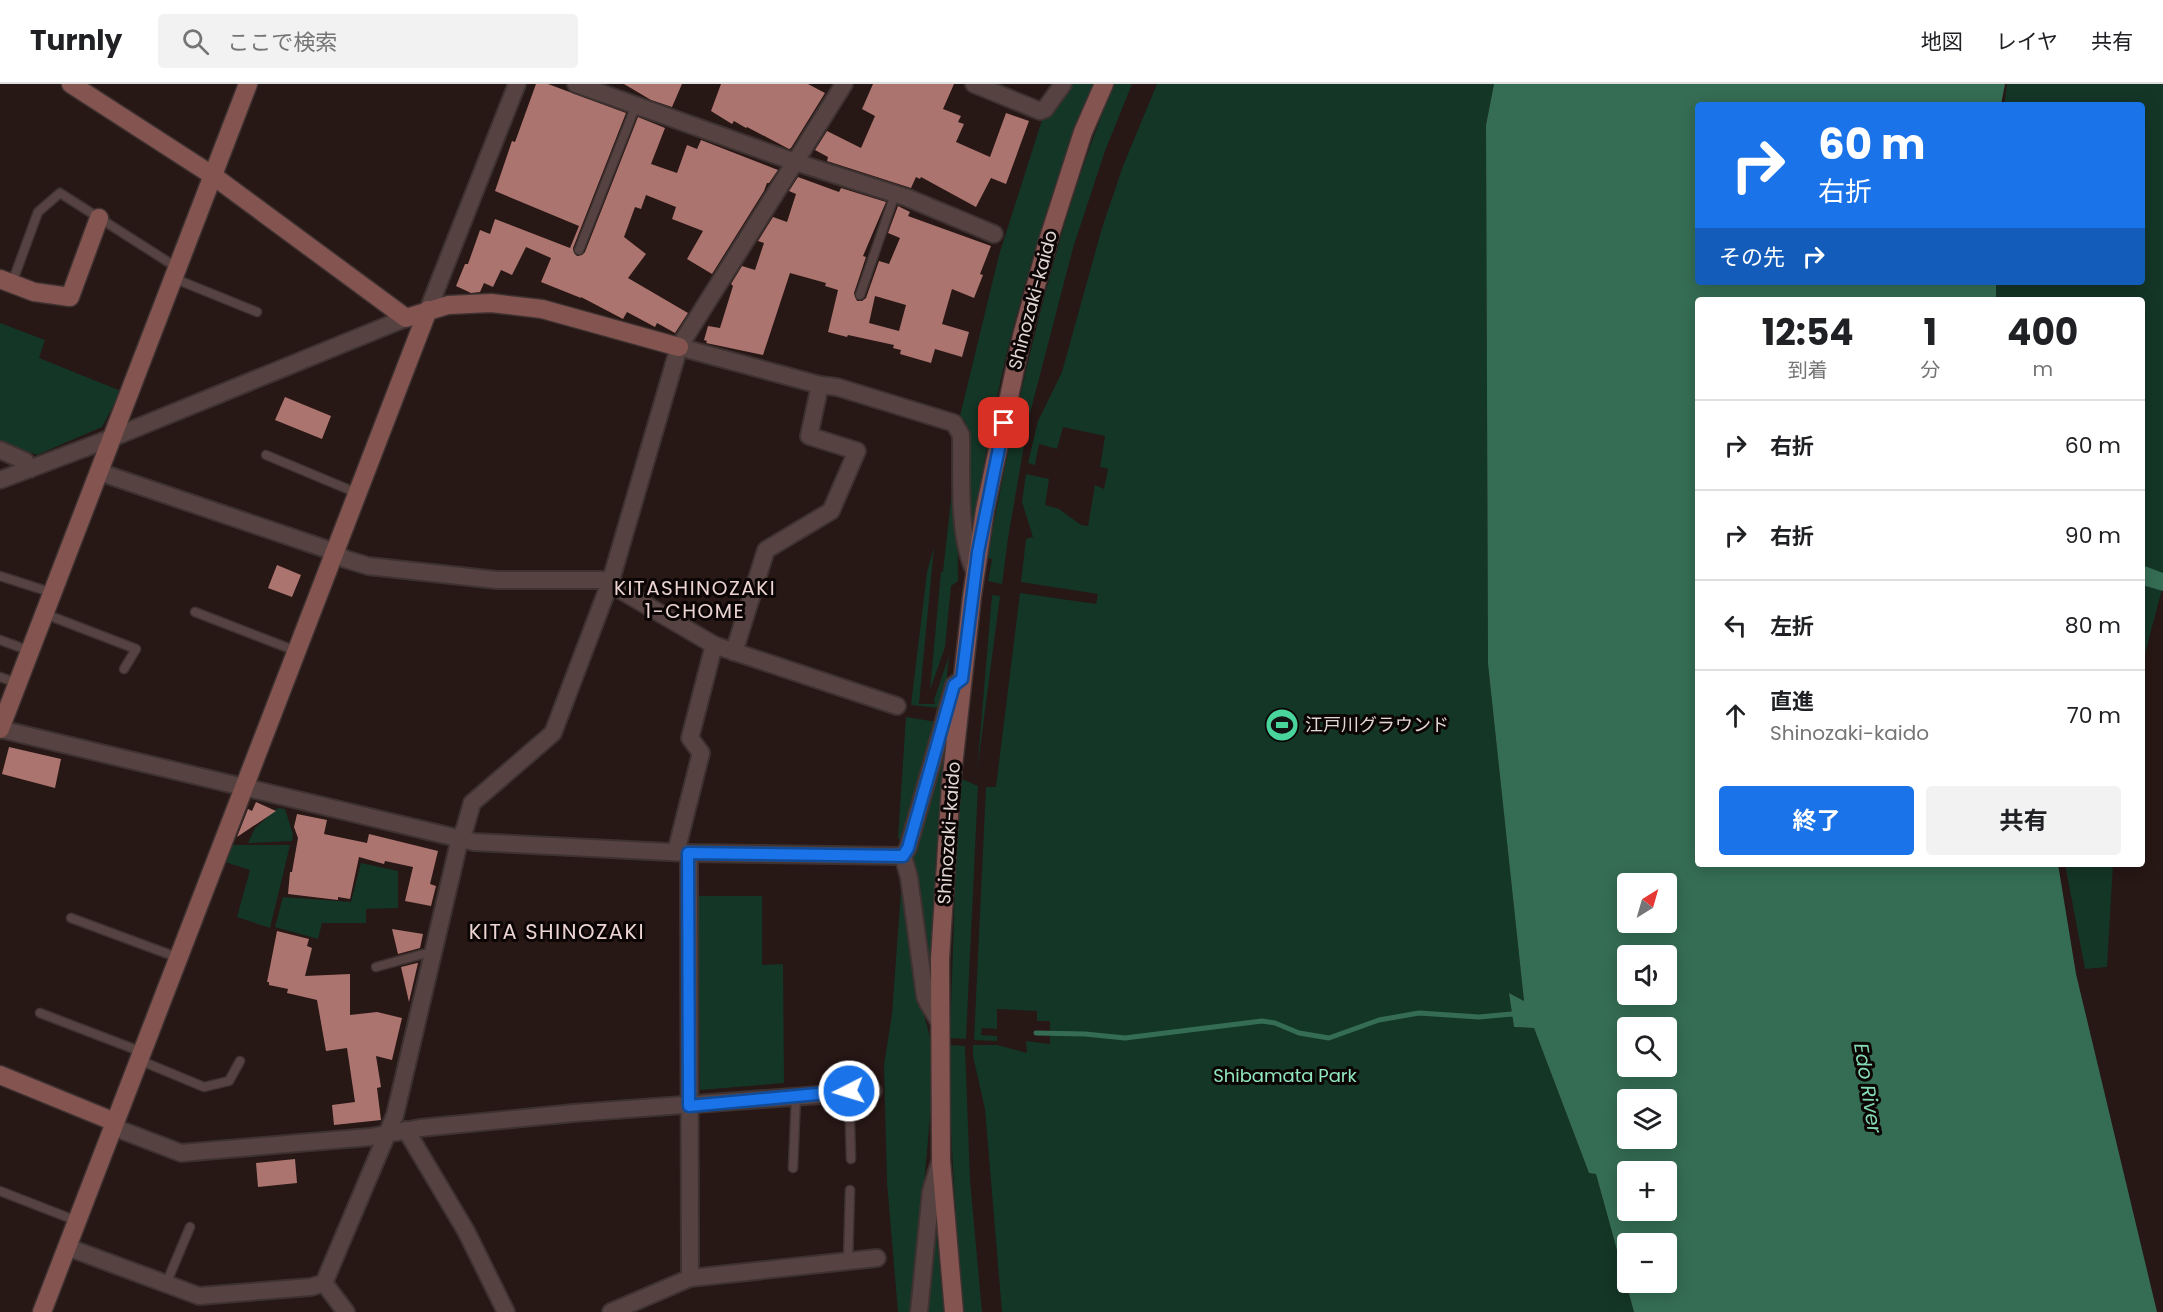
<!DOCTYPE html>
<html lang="ja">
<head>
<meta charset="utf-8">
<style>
  :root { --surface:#fff; --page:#f2f2f2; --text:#202124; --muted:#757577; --line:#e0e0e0; --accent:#1a73e8 }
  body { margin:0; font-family:Poppins,"Noto Sans JP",sans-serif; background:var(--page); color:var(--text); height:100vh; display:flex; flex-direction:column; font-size:22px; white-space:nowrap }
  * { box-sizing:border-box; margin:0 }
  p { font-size:20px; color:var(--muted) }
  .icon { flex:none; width:33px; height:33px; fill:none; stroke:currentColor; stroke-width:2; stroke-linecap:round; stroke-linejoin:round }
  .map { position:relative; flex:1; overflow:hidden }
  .side { position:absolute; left:1695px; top:213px; width:450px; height:570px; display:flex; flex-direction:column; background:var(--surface); border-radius:6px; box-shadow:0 3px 15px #0003 }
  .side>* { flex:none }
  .hud { position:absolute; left:1695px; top:18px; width:450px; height:183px; border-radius:6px; box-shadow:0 3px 15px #0003; background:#1a73e8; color:#fff; overflow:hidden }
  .needle { width:39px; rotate:37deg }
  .buttons { position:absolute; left:1617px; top:789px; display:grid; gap:12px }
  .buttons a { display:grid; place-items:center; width:60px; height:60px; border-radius:6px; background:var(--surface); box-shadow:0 3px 15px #0003; font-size:30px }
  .pin { position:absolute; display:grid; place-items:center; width:51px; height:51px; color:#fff; margin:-26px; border-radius:12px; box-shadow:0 3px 9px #0006 }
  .me { position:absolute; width:66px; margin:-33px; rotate:265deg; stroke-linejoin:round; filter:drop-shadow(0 0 4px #0008) }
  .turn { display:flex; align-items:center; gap:21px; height:126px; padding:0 24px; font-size:27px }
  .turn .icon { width:78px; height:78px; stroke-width:2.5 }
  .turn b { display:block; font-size:42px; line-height:51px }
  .then { display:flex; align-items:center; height:57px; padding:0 24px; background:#0003; gap:12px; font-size:22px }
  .eta { display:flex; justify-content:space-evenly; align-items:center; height:102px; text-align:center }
  .eta b { font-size:36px; font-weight:700; line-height:42px }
  .button { display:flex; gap:12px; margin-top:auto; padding:12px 24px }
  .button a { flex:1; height:69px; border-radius:6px; background:var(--accent); color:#fff; font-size:24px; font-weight:700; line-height:69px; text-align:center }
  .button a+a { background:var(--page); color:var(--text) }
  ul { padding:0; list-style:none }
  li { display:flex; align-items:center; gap:18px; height:90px; padding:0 24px; border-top:2px solid var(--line) }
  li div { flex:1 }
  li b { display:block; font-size:22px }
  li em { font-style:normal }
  header { display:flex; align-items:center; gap:36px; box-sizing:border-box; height:84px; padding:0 30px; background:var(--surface); border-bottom:2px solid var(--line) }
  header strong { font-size:28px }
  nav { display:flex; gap:33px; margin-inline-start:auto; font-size:21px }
  .search { width:420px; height:54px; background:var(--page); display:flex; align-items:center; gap:15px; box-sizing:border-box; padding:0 21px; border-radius:6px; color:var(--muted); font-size:22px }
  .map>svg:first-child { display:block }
  .green { fill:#143627 }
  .water { fill:#356d54; fill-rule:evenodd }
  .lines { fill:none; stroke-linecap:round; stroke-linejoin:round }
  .stream { stroke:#356d54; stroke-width:5 }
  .building { fill:#ac746f; fill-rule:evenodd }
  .lane-casing { stroke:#3e3231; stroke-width:11 }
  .street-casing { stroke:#3e3231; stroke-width:20 }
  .secondary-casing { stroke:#3e3231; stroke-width:21 }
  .lane { stroke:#564341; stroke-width:8 }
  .street { stroke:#564341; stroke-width:16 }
  .secondary { stroke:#845451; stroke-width:18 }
  .route-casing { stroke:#114b97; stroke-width:15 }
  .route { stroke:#1a73e8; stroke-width:10 }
  .labels { text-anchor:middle; stroke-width:6; stroke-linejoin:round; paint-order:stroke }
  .street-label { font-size:18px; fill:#e3d7d6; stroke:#0b0505 }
  .poi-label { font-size:18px; fill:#e3d7d6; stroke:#0b0505; text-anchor:start }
  .park-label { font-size:18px; fill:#90e6bd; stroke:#0b0505 }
  .neighbourhood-label { font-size:20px; letter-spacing:1.5px; fill:#ebd4d2; stroke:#0b0505 }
  .water-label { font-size:20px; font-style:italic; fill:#84dab2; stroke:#0b0505 }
  .quarter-label { font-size:21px; letter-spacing:1.5px; fill:#ebd4d2; stroke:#0b0505 }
</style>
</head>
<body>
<header>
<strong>Turnly</strong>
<div class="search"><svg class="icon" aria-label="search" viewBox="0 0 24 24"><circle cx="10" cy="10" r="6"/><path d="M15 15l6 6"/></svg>ここで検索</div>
<nav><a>地図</a><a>レイヤ</a><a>共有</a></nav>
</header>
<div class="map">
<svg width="2163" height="1228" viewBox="0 0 2163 1228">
  <rect width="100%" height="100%" fill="#271715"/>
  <g class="green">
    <path d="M1071,0H1093C1059,82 1033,167 1011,252C994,320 982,390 970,459L967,347L965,337L960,332L999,171L1042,36L1055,25Z"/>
    <path d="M1114,0H1132L1105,67L1073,164L1029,333L1008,454L1002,500L988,497L992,475L987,474C1018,313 1052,152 1114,0Z"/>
    <polygon points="1157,0 1494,0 1486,41 1488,580 1524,917 1509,909 1514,943 1534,944 1589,1089 1596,1090 1634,1228 1002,1228 985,1025 973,972 973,961 997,961 1027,969 1026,957 1050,960 1050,937 1037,937 1037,927 997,925 997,945 982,944 981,951 997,952 997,957 974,956 986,703 996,703 1020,509 1096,520 1098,510 1021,498 1026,455 1033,453 1022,418 1026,390 1049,395 1045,421 1059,425 1081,441 1088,442 1095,401 1104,405 1108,385 1100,383 1105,352 1063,343 1057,365 1039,360 1035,381 1028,379 1038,337 1062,288 1102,144 1123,82"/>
    <polygon points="2007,0 2163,0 2163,501 2142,581 2142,216 1995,216 1996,198 2142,198 2142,21 2004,21"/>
    <polygon points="0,239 45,256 39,274 121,307 102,343 37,371 0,357"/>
    <polygon points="957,362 958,497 951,502 945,563 930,606 941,488 943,488"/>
    <polygon points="934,463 919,620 935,620 934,616 949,572 946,601 940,624 911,621 927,488"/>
    <polygon points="992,511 1000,512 977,688"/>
    <polygon points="906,633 937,638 904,752 900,756 898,754"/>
    <polygon points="948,645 936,770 931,909 913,770"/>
    <polygon points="962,695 978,702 966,955 950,954 956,775"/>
    <polygon points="278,724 285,725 293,750 292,757 248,759 255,744"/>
    <polygon points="232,761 290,761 270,844 237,833 250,786 225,778"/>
    <polygon points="361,779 398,787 398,824 366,825 366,839 322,839 318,855 275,843 283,813 351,818"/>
    <polygon points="2065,780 2113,780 2107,883 2085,885"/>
    <polygon points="902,793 920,916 930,953 931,1021 913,1228 898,1228 887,1098 884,981 892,930"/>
    <polygon points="698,812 762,812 762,881 783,880 784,999 700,1006"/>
    <path d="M950,961L965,962L970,1096L982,1228H964C956,1139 949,1051 950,961Z"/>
    <polygon points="935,1134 944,1228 927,1228"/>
  </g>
  <g class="water">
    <path d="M1494,0H2005L2001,21H1698V198H1996V216H1698V780H2058L2076,890L2157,1228H1634L1596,1090L1589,1089L1534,944L1514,943L1509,909L1524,917L1488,580L1486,41ZM1628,800H1666V838H1628ZM1628,872H1666V910H1628ZM1628,944H1666V982H1628ZM1628,1016H1666V1054H1628ZM1628,1088H1666V1126H1628ZM1628,1160H1666V1198H1628Z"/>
    <polygon points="2142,481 2163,489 2163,507 2142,501"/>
  </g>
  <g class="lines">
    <polyline class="stream" points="1036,949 1085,950 1125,954 1262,937 1275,939 1299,949 1329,954 1379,936 1419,929 1479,933 1512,930 1519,932"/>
  </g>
  <g class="building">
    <polygon points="536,0 548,0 626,29 573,164 574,169 577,172 582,171 585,168 638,33 665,44 651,80 677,89 687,61 697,65 701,56 778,86 769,99 767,99 764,107 712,190 687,175 703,147 672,135 676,123 646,111 641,125 635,123 624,153 646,170 628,194 688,229 675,249 657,239 655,243 627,228 623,235 581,213 581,214 541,198 551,174 526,163 512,191 501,186 493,203 484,199 480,208 471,209 456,202 465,180 468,180 480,146 490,150 495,135 570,164 579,142 495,107 512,57 515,58"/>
    <polygon points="624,0 682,0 672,23 651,16"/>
    <polygon points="721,0 808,0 825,9 791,64 789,65 747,43 746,44 734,37 732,40 711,27"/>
    <polygon points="873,0 954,0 943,25 961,32 958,38 964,40 956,58 990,73 1006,29 1029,37 1006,100 991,94 976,123 921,93 920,95 916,93 911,104 827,77 828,73 815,66 827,47 861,64 875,32 862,25"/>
    <path d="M798,93L839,108L841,104L886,118L863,172L866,173L854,209L857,217H862L866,214L879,177L889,180L900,154L888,149L898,122L910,128L908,132L991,162L980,190L983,191L974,214L952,205L942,240L969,248L962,273L935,265L931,279L900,270L901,266L893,264L894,261L848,251L847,253L828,248L838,206L825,202L826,199L790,189L763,271L706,259L707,257L704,256L708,242L720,244L733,202L731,200L742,182L755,186L764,159L758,157L773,133L787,138L796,110L789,107ZM875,212L906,221L899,247L869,239Z"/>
    <polygon points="285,313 331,332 322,355 275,336"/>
    <polygon points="277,481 301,491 292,513 268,504"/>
    <polygon points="9,663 61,675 55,704 2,690"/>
    <polygon points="256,718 276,727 237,753 248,725 252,727"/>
    <polygon points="297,730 327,736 324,750 367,759 369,750 438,767 430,800 436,802 431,822 405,817 413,783 385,777 384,780 359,773 350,815 338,813 338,816 288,810 290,788 292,788 298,754 294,743"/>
    <polygon points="392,845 423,850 420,864 398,870"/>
    <polygon points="277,847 309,855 307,862 312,864 305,892 350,890 350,931 377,928 402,934 392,976 376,972 381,1003 377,1004 381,1036 334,1041 332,1021 355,1018 347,964 326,967 317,916 287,909 288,905 269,901 269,898 267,898"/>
    <polygon points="417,879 418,879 409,918 401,883"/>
    <polygon points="295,1075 297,1099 258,1103 256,1079"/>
  </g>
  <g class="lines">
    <defs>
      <g id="lane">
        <polyline points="579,166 636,21"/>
        <polyline points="173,194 257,228"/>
        <polyline points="12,199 38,128 60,109 176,183"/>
        <polyline points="860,211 895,110"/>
        <polyline points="266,371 357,409"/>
        <polyline points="0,492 53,509"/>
        <polyline points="195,528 296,567"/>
        <polyline points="45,530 136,565 124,585"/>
        <polyline points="0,556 30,567"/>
        <polyline points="0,593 17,599"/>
        <polyline points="71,834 179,874"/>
        <polyline points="376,883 423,870 432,870"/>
        <polyline points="40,929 142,968"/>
        <polyline points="139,976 204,1003 229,997 240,977"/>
        <polyline points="849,1008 851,1075"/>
        <polyline points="793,1084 796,1012"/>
        <polyline points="0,1107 77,1137"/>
        <polyline points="848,1177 850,1106"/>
        <polyline points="166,1200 190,1143"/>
      </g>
      <g id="street">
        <polyline points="576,0 795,78 908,114 994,150"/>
        <polyline points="974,0 1040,27 1045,25 1063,0"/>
        <polyline points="428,226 517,0"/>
        <path d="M679,263L820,301L837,303L954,339L961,351C962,393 957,450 975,488"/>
        <polyline points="0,366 25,377 30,385"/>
        <polyline points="99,388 335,468 345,475 368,482 497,496 611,496 622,507 714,561 897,622"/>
        <polyline points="0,396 114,353 406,234"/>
        <polyline points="734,568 766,466 831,427 857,367 809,352 820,301"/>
        <polyline points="0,645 474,758 689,769 903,772 909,793 925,912 928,919 939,937"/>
        <polyline points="676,768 701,669 690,654 714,561"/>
        <polyline points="689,769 690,1194"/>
        <polyline points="903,772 908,764 954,601 962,595"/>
        <polyline points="113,1043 181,1069 370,1053 420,1044 574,1029 873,1007"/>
        <polyline points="406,1046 466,1147 506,1228"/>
        <polyline points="67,1163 199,1212 311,1203 324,1199 395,1031 460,754 465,744 472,719 553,649 611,496 679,263 844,0"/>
        <polyline points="324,1199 346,1228"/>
        <polyline points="611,1228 690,1194 877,1174"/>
        <polyline points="919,1228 931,1107 940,1078"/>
      </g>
      <g id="secondary">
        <polyline points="71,0 212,91 406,234 448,221 491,219 542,225 679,263"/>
        <polyline points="0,195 34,208 70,213 99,134"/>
        <polyline points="0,645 248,0"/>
        <polyline points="0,991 115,1038"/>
        <polyline points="42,1228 428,226"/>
        <polyline points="954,1228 941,1077 940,875 951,700 972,512 985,426 1022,252 1048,157 1083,48 1104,0"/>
      </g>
    </defs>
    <use href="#lane" class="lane-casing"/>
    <use href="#street" class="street-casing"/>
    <use href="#secondary" class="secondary-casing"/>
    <use href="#lane" class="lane"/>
    <use href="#street" class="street"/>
    <use href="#secondary" class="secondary"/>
  </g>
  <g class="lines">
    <defs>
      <polyline id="route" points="849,1007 689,1022 688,769 903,772 908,764 954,601 962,595 978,468 1004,339"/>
    </defs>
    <use href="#route" class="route-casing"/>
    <use href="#route" class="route"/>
  </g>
  <defs>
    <symbol id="stadium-disc" viewBox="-11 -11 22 22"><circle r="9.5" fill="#49d49c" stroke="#0b0505"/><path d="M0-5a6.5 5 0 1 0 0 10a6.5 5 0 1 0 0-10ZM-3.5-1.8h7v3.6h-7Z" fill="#111"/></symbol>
  </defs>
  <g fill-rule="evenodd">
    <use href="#stadium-disc" x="1263" y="622" width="38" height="38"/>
  </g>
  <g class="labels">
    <g class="street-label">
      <text transform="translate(1033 216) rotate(-75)" y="6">Shinozaki-kaido</text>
      <text transform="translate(949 749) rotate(-86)" y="6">Shinozaki-kaido</text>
    </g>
    <g class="poi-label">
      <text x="1305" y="647">江戸川グラウンド</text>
    </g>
    <g class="park-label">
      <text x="1285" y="998">Shibamata Park</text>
    </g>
    <g class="neighbourhood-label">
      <text x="695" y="511">KITASHINOZAKI<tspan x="695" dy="23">1-CHOME</tspan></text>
    </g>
    <g class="water-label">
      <text transform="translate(1868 1004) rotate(81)" y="7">Edo River</text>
    </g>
    <g class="quarter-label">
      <text x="557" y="855">KITA SHINOZAKI</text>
    </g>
  </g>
</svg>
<div class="buttons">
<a><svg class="needle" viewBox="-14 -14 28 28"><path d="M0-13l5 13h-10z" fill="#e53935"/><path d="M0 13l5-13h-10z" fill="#757577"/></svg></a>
<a><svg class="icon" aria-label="sound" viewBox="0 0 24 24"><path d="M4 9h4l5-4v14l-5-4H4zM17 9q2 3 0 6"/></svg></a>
<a><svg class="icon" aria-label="search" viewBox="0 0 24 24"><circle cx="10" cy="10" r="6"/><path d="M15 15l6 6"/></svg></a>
<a><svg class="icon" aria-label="layers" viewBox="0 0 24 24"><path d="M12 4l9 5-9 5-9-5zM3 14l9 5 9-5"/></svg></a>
<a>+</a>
<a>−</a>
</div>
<div class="pin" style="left:1004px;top:339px;background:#d93025"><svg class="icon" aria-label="arrive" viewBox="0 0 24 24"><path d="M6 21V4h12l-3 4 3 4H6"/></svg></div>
<svg class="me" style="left:849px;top:1007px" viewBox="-20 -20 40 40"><circle r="17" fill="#1a73e8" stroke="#fff" stroke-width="3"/><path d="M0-11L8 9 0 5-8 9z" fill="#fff"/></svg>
<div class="hud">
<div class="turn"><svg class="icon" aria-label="right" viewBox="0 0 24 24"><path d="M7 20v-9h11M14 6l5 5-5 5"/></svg><div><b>60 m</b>右折</div></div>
<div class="then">その先<svg class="icon" aria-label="right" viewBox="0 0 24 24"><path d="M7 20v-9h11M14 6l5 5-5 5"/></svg></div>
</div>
<section class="side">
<div class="eta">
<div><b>12:54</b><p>到着</p></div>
<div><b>1</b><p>分</p></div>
<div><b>400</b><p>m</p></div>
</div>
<ul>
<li><svg class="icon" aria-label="right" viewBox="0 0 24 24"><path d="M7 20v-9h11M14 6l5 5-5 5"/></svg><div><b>右折</b></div><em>60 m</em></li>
<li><svg class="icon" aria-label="right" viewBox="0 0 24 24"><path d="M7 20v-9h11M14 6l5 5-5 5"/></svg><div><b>右折</b></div><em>90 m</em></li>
<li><svg class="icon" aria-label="left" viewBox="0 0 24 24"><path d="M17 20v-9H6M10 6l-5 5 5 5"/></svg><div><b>左折</b></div><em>80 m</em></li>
<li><svg class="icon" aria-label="ahead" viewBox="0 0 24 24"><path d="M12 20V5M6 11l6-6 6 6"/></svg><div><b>直進</b><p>Shinozaki-kaido</p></div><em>70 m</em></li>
</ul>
<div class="button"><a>終了</a><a>共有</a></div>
</section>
</div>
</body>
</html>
